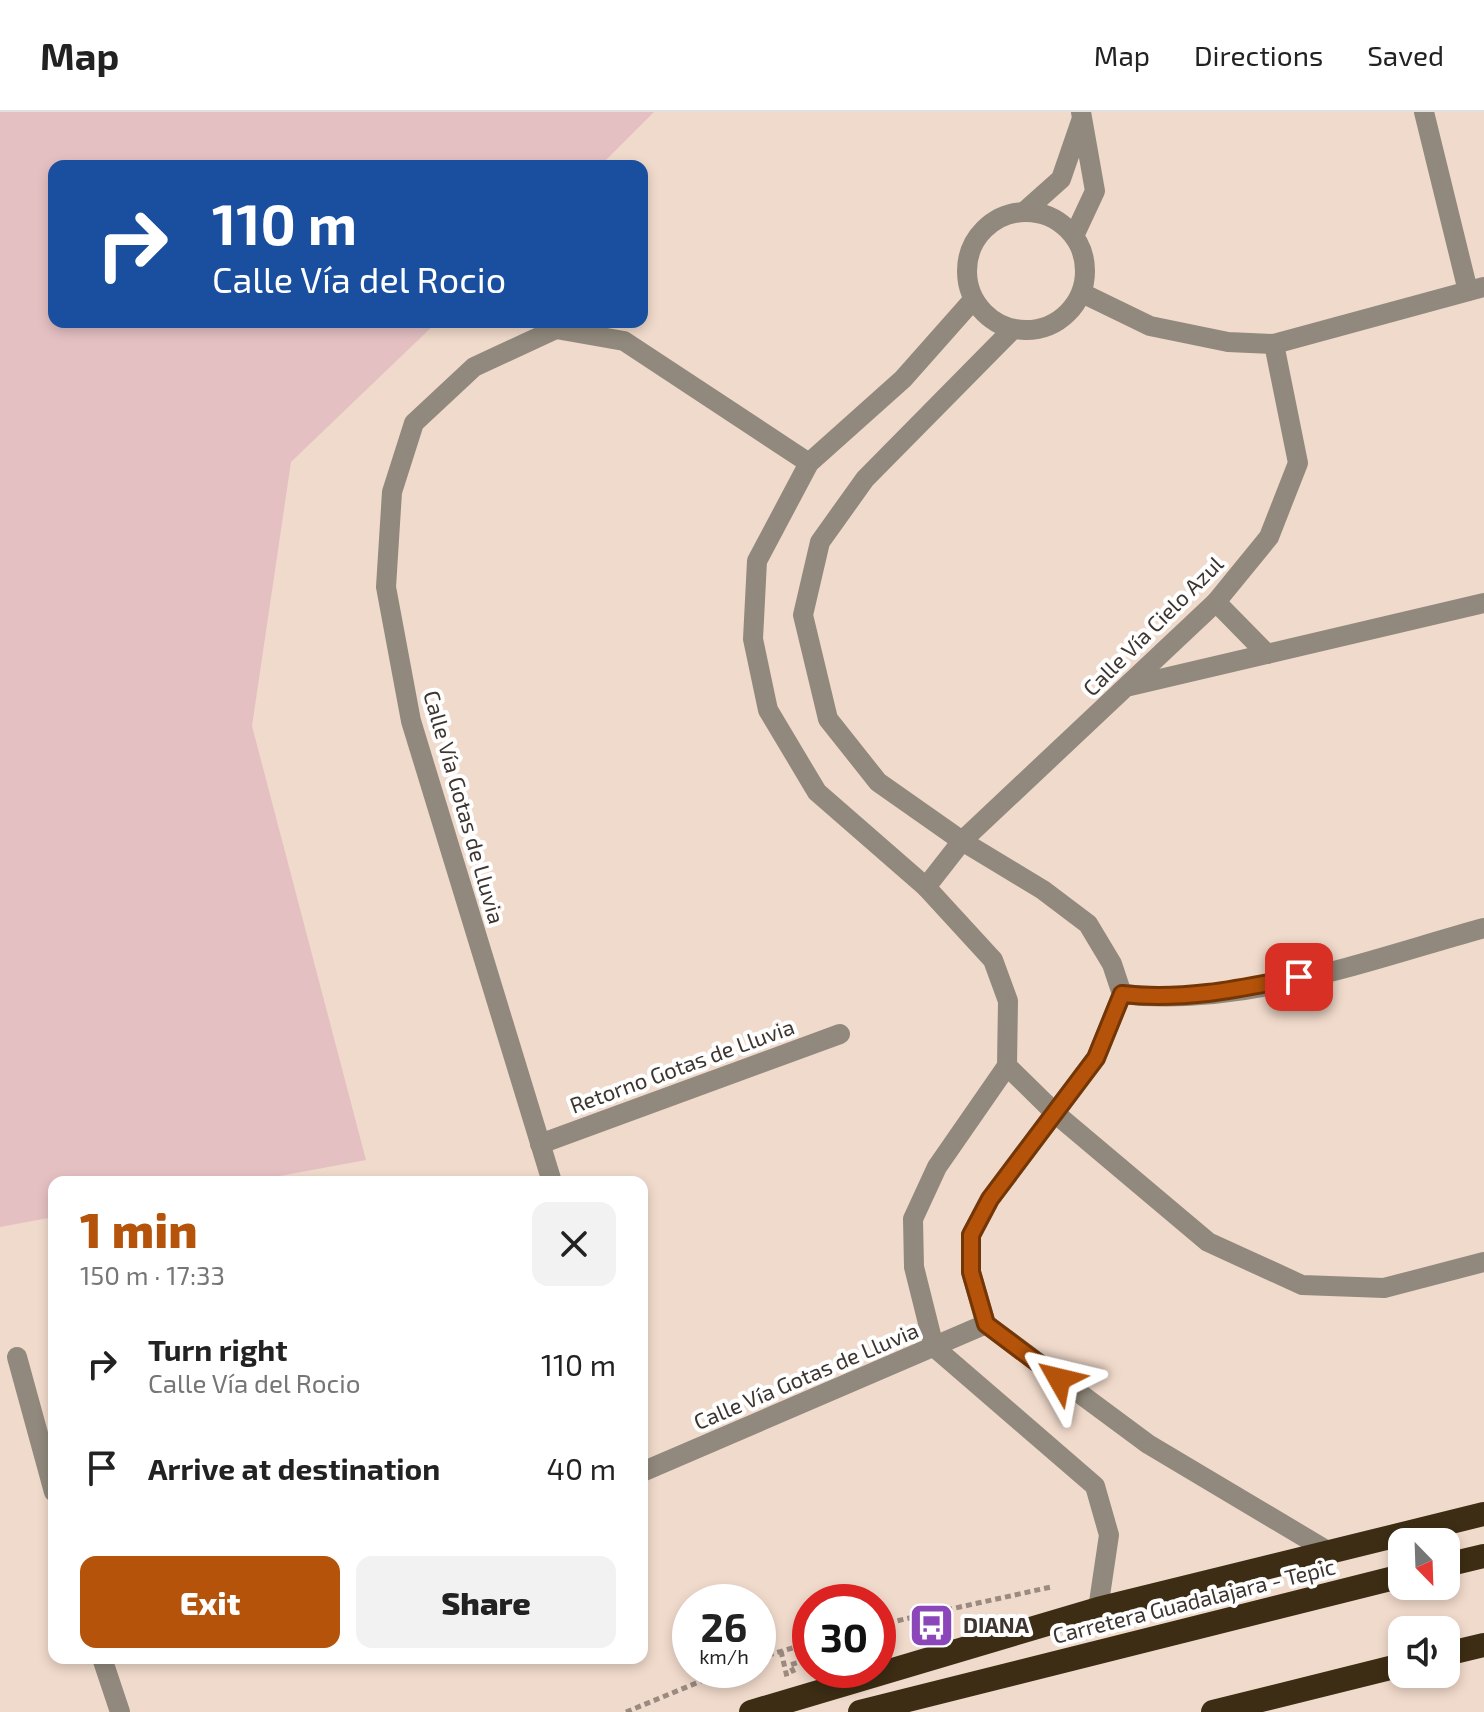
<!DOCTYPE html>
<html lang="en">
<head>
<meta charset="utf-8">
<style>
  :root { --surface:#fff; --page:#f2f2f2; --text:#222; --muted:#767676; --line:#e0e0e0; --accent:#b45309 }
  body { margin:0; font-family:"Exo 2",sans-serif; background:var(--page); color:var(--text); height:100vh; display:flex; flex-direction:column; font-size:30px; white-space:nowrap }
  * { box-sizing:border-box; margin:0 }
  p { font-size:26px; color:var(--muted) }
  .icon { flex:none; width:44px; height:44px; fill:none; stroke:currentColor; stroke-width:2; stroke-linecap:round; stroke-linejoin:round }
  .map { position:relative; flex:1; overflow:hidden }
  .panel { position:absolute; left:48px; top:1064px; width:600px; height:488px; display:flex; flex-direction:column; background:var(--surface); border-radius:16px; box-shadow:0 4px 12px #0003 }
  .panel>* { flex:none }
  .guide { position:absolute; left:48px; top:48px; width:600px; height:168px; border-radius:16px; box-shadow:0 4px 12px #0003; background:#1a4fa0; color:#fff; overflow:hidden }
  .needle { width:52px; rotate:157deg }
  .tools { position:absolute; left:1388px; top:1416px; display:grid; gap:16px }
  .tools a { display:grid; place-items:center; width:72px; height:72px; border-radius:16px; background:var(--surface); box-shadow:0 4px 12px #0003; font-size:40px }
  .speed { position:absolute; left:672px; top:1472px; display:flex; gap:16px; font-size:40px; font-weight:700; text-align:center }
  .speed>* { display:grid; place-content:center; width:104px; height:104px; border-radius:50%; background:var(--surface); box-shadow:0 4px 12px #0003; line-height:1 }
  .speed small { font-size:20px; font-weight:400 }
  .speed .limit { border:12px solid #d22; background:#fff; color:#111 }
  .pin { position:absolute; display:grid; place-items:center; width:68px; height:68px; color:#fff; margin:-34px; border-radius:16px; box-shadow:0 4px 12px #0006 }
  .me { position:absolute; width:88px; margin:-44px; rotate:307deg; stroke-linejoin:round; filter:drop-shadow(0 0 6px #0008) }
  .turn { display:flex; align-items:center; gap:28px; height:168px; padding:0 32px; font-size:36px }
  .turn .icon { width:104px; height:104px; stroke-width:2.5 }
  .turn b { display:block; font-size:56px; line-height:68px }
  .round { display:grid; place-items:center; flex:none; width:84px; height:84px; border-radius:16px; background:var(--page) }
  .summary { display:flex; align-items:center; justify-content:space-between; height:136px; padding:0 32px }
  h1 { font-size:48px; font-weight:800; line-height:60px; color:var(--accent) }
  .primary-button { display:flex; gap:16px; margin-top:auto; padding:16px 32px }
  .primary-button a { flex:1; height:92px; border-radius:16px; background:var(--accent); color:#fff; font-size:32px; font-weight:800; line-height:92px; text-align:center }
  .primary-button a+a { background:var(--page); color:var(--text) }
  ul { padding:0; list-style:none }
  li { display:flex; align-items:center; gap:24px; height:104px; padding:0 32px }
  li div { flex:1 }
  li b { display:block; font-size:30px }
  li em { font-style:normal }
  header { display:flex; align-items:center; gap:48px; box-sizing:border-box; height:112px; padding:0 40px; background:var(--surface); border-bottom:2px solid var(--line) }
  header strong { font-size:38px }
  nav { display:flex; gap:44px; margin-inline-start:auto; font-size:28px }
  .map>svg:first-child { display:block }
  .green { fill:#e5c0c3 }
  .lines { fill:none; stroke-linecap:round; stroke-linejoin:round }
  .path { stroke:#9a8a80; stroke-width:5; stroke-dasharray:6 4; stroke-linecap:butt }
  .minor { stroke:#91897d; stroke-width:20 }
  .highway { stroke:#3c2d14; stroke-width:24 }
  .route-casing { stroke:#753606; stroke-width:20 }
  .route { stroke:#b45309; stroke-width:14 }
  .labels { text-anchor:middle; stroke-width:8; stroke-linejoin:round; paint-order:stroke }
  .street-label { font-size:22px; fill:#3e3530; stroke:#fff }
  .poi-label { font-size:22px; font-weight:bold; fill:#3e3530; stroke:#fff; text-anchor:start }
</style>
</head>
<body>
<header>
<strong>Map</strong>
<nav><a>Map</a><a>Directions</a><a>Saved</a></nav>
</header>
<div class="map">
<svg width="1484" height="1600" viewBox="0 0 1484 1600">
  <rect width="100%" height="100%" fill="#f0dacb"/>
  <polygon class="green" points="0,0 654,0 600,54 54,54 54,210 437,210 291,350 252,614 366,1048 247,1070 54,1070 54,1105 0,1115"/>
  <g class="lines">
    <g class="path">
      <polyline points="878,1513 1051,1475"/>
      <polyline points="781,1539 787,1565"/>
      <polyline points="758,1546 810,1531"/>
      <polyline points="794,1561 790,1553 810,1547"/>
      <polyline points="626,1600 728,1558"/>
    </g>
    <g class="minor">
      <polyline points="1424,0 1468,179"/>
      <polyline points="1024,100 1061,67 1081,9"/>
      <circle cx="1026" cy="159" r="59"/>
      <polyline points="1074,124 1095,79 1081,0"/>
      <polyline points="1082,181 1150,214 1228,230 1274,232 1484,175"/>
      <polyline points="973,188 903,267 809,351 757,449 753,527 768,598 817,680 926,775 993,848 1008,889 1007,954 937,1055 913,1107 914,1155 934,1235 1095,1374 1109,1423 1098,1497"/>
      <polyline points="1012,218 865,367 820,430 803,503 828,607 878,670 962,729 1043,778 1088,812 1112,852 1122,882 1096,946 990,1087 971,1123 971,1160 986,1212 1148,1332 1331,1441"/>
      <polyline points="1216,490 1267,542"/>
      <polyline points="1130,574 1484,491"/>
      <polyline points="926,775 962,729 1216,490 1269,425 1298,351 1274,232"/>
      <path d="M1122,882C1243,896 1368,848 1484,816"/>
      <polyline points="1007,954 1056,1002 1208,1130 1302,1173 1384,1176 1484,1150"/>
      <polyline points="540,1032 840,922"/>
      <polyline points="552,1070 411,609 386,475 392,380 414,311 474,255 556,217 624,229 809,351"/>
      <polyline points="17,1245 54,1380"/>
      <polyline points="642,1360 986,1212"/>
      <polyline points="102,1546 120,1600"/>
    </g>
    <g class="highway">
      <polyline points="1446,1453 1484,1444"/>
      <polyline points="1446,1542 1484,1533"/>
      <polyline points="751,1600 1098,1497 1484,1402"/>
      <polyline points="860,1600 1402,1464"/>
      <polyline points="1213,1600 1402,1553"/>
    </g>
  </g>
  <g class="lines">
    <defs>
      <path id="route" d="M1059,1267L986,1212L971,1160V1123L990,1087L1096,946L1122,882C1183,889 1239,877 1299,865"/>
    </defs>
    <use href="#route" class="route-casing"/>
    <use href="#route" class="route"/>
  </g>
  <defs>
    <symbol id="bus-square" viewBox="-11 -11 22 22"><rect x="-9" y="-9" width="18" height="18" rx="4" fill="#8b46ba" stroke="#fff"/><path d="M-5-6H5V4H4V6H2V4H-2V6H-4V4H-5ZM-3.5-4V0h7V-4ZM-3.5 1.2v1.5H-2V1.2ZM2 1.2v1.5H3.5V1.2Z" fill="#fff"/></symbol>
  </defs>
  <g fill-rule="evenodd">
    <use href="#bus-square" x="906" y="1488" width="51" height="51"/>
  </g>
  <g class="labels">
    <g class="street-label">
      <text transform="translate(1153 514) rotate(-45)" y="8">Calle Vía Cielo Azul</text>
      <text transform="translate(464 695) rotate(74)" y="8">Calle Vía Gotas de Lluvia</text>
      <text transform="translate(682 954) rotate(-20)" y="8">Retorno Gotas de Lluvia</text>
      <text transform="translate(806 1264) rotate(-23)" y="8">Calle Vía Gotas de Lluvia</text>
      <text transform="translate(1194 1489) rotate(-14)" y="8">Carretera Guadalajara - Tepic</text>
    </g>
    <g class="poi-label">
      <text x="963" y="1521">DIANA</text>
    </g>
  </g>
</svg>
<div class="tools">
<a><svg class="needle" viewBox="-14 -14 28 28"><path d="M0-13l5 13h-10z" fill="#e53935"/><path d="M0 13l5-13h-10z" fill="#767676"/></svg></a>
<a><svg class="icon" aria-label="sound" viewBox="0 0 24 24"><path d="M4 9h4l5-4v14l-5-4H4zM17 9q2 3 0 6"/></svg></a>
</div>
<div class="speed"><div>26<small>km/h</small></div><div class="limit">30</div></div>
<div class="pin" style="left:1299px;top:865px;background:#d93025"><svg class="icon" aria-label="arrive" viewBox="0 0 24 24"><path d="M6 21V4h12l-3 4 3 4H6"/></svg></div>
<svg class="me" style="left:1059px;top:1267px" viewBox="-20 -20 40 40"><path d="M0-17L14 15 0 8-14 15z" fill="#b45309" stroke="#fff" stroke-width="4"/></svg>
<div class="guide">
<div class="turn"><svg class="icon" aria-label="right" viewBox="0 0 24 24"><path d="M7 20v-9h11M14 6l5 5-5 5"/></svg><div><b>110 m</b>Calle Vía del Rocio</div></div>
</div>
<section class="panel">
<div class="summary"><div><h1>1 min</h1><p>150 m · 17:33</p></div><a class="round"><svg class="icon" aria-label="close" viewBox="0 0 24 24"><path d="M6 6l12 12M18 6L6 18"/></svg></a></div>
<ul>
<li><svg class="icon" aria-label="right" viewBox="0 0 24 24"><path d="M7 20v-9h11M14 6l5 5-5 5"/></svg><div><b>Turn right</b><p>Calle Vía del Rocio</p></div><em>110 m</em></li>
<li><svg class="icon" aria-label="arrive" viewBox="0 0 24 24"><path d="M6 21V4h12l-3 4 3 4H6"/></svg><div><b>Arrive at destination</b></div><em>40 m</em></li>
</ul>
<div class="primary-button"><a>Exit</a><a>Share</a></div>
</section>
</div>
</body>
</html>
